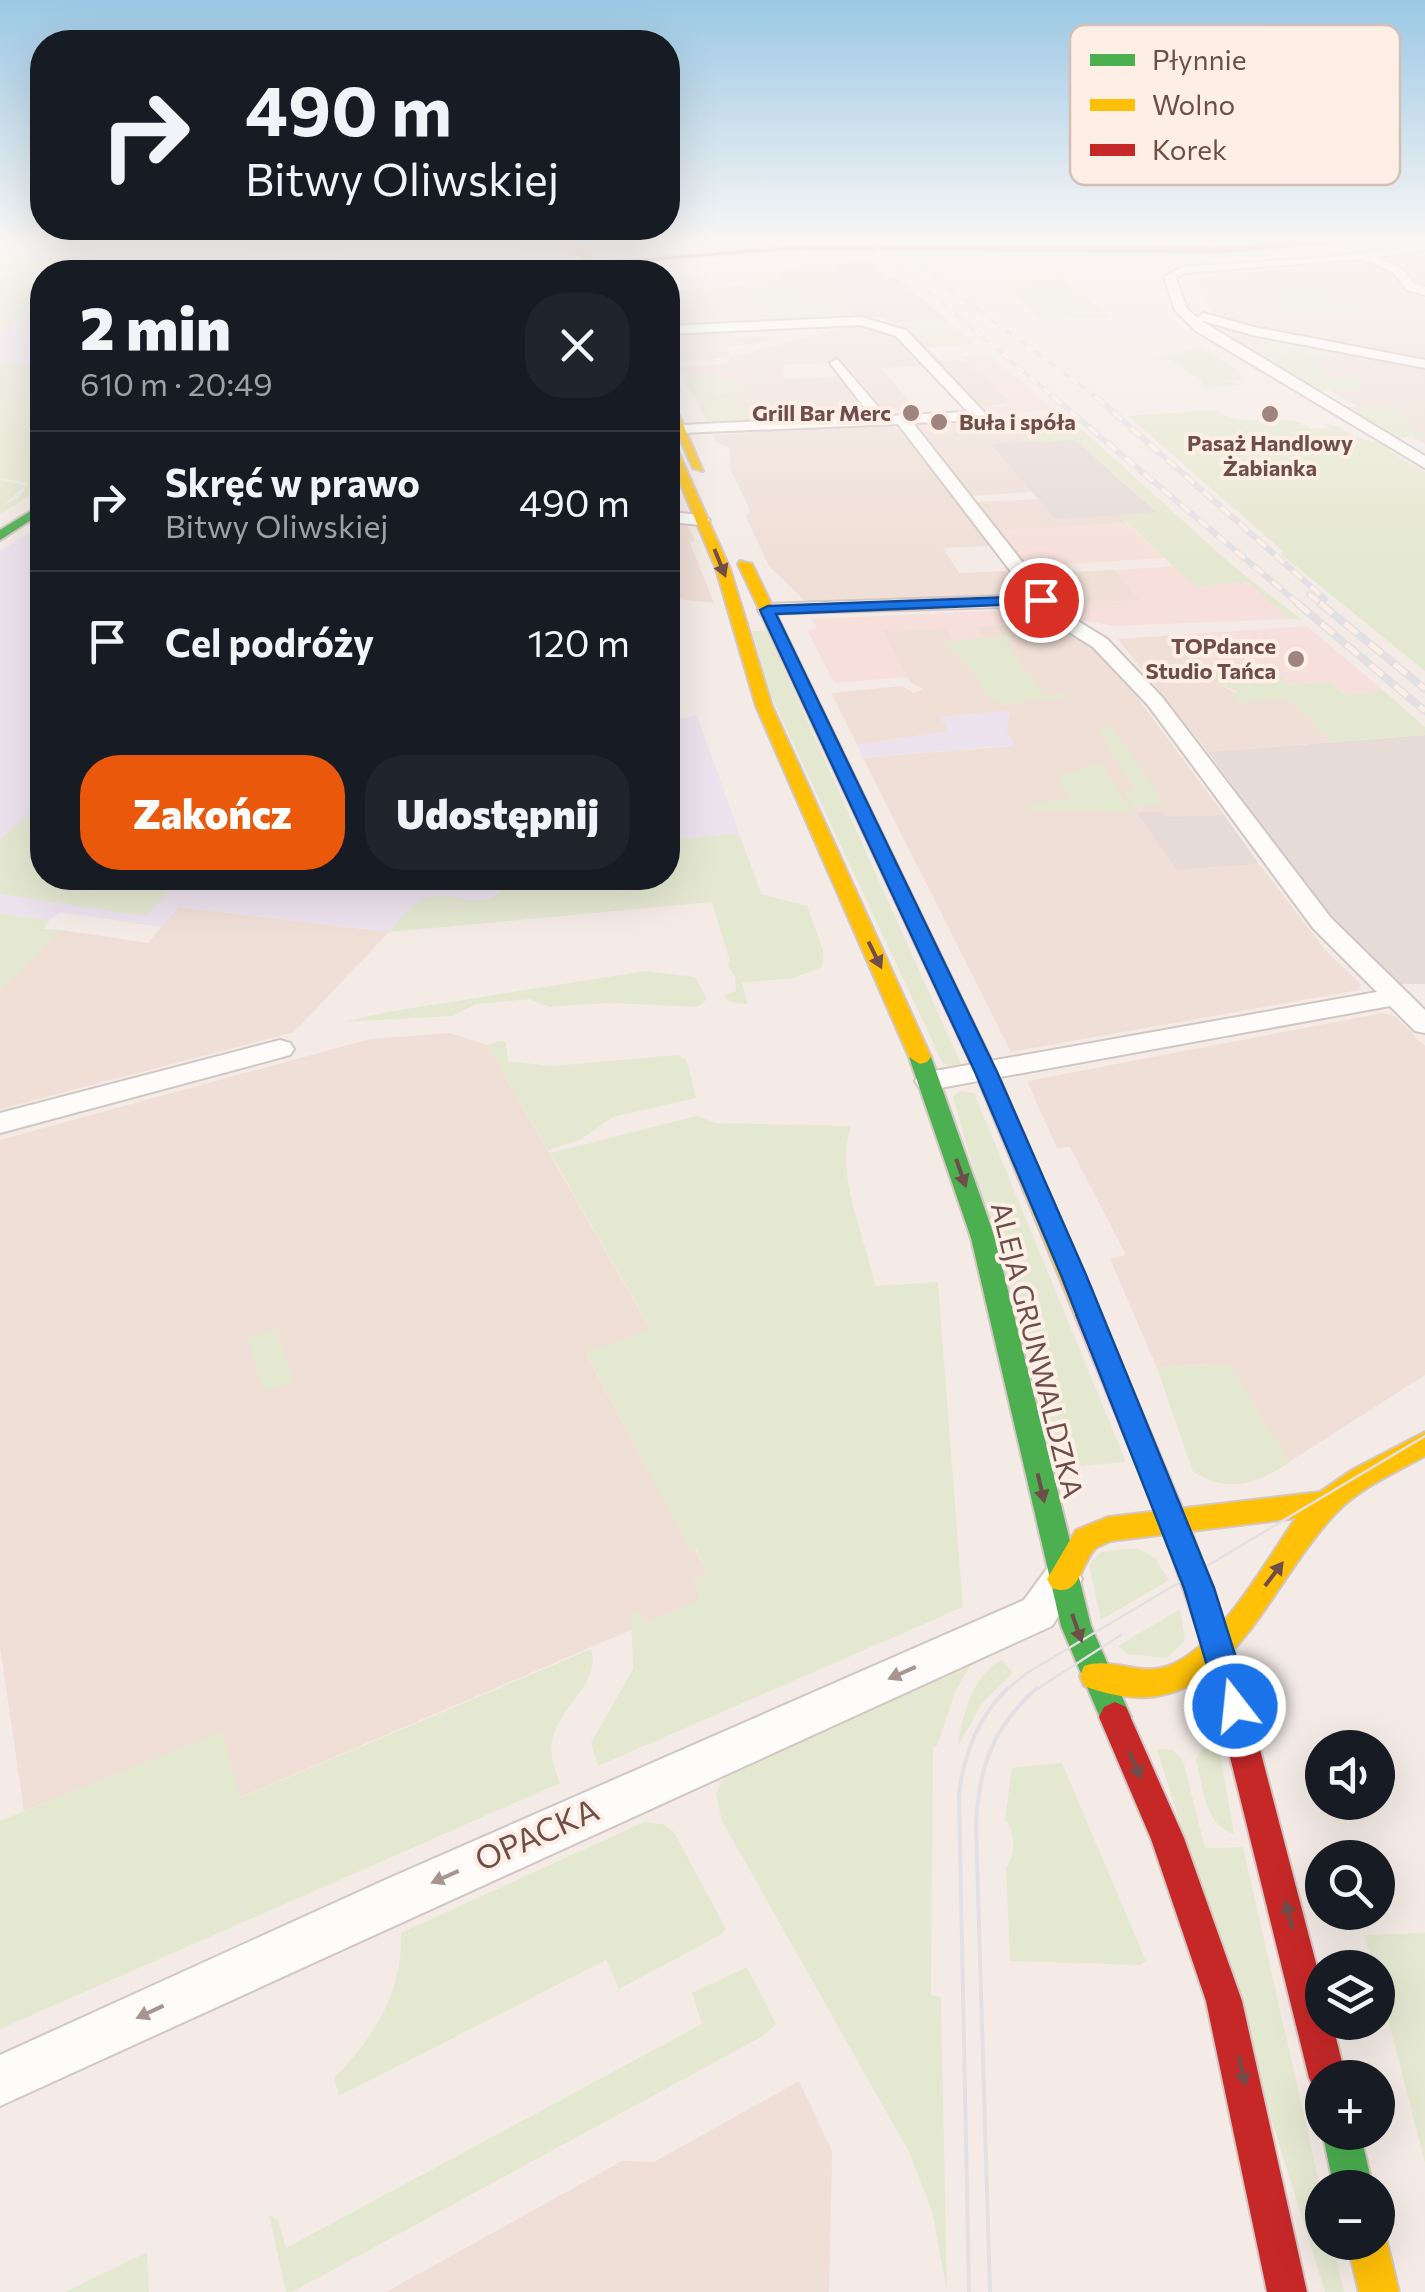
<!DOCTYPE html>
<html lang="pl">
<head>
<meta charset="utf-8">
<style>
  :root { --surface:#171b24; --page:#20242c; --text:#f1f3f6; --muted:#9ea1a6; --line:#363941; --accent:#ea580c }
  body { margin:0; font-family:Commissioner,sans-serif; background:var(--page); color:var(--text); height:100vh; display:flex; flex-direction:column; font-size:38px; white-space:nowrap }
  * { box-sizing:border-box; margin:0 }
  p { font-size:32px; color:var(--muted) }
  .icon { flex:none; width:55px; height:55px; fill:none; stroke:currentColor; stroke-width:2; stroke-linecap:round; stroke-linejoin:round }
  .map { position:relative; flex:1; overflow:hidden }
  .panel { position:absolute; left:30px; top:260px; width:650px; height:630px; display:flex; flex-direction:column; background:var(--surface); border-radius:40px; box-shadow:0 10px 40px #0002 }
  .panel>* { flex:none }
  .guide { position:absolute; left:30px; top:30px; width:650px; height:210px; border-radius:40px; box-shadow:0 10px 40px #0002; background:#171b24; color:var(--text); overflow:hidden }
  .fabs { position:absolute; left:1305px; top:1730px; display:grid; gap:20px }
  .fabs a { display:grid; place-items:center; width:90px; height:90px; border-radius:50%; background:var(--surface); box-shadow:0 10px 40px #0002; font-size:50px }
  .pin { position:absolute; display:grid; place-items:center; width:85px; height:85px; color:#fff; margin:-42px; border:5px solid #fff; border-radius:50%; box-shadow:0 2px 10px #0007 }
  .me { position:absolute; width:110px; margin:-55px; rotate:344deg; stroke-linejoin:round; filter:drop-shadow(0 0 8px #0008) }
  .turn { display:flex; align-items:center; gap:35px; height:210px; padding:0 50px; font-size:45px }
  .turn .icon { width:130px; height:130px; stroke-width:2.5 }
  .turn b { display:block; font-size:70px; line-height:85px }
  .round { display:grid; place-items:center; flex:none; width:105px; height:105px; border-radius:40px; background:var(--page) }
  .overview { display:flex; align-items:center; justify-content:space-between; height:170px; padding:0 50px }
  h1 { font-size:60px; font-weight:800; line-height:75px }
  .button { display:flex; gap:20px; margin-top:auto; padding:20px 50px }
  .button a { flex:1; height:115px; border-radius:40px; background:var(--accent); color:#fff; font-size:40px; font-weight:800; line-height:115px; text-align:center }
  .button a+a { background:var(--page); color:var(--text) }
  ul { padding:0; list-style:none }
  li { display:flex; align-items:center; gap:30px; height:140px; padding:0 50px; border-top:2px solid var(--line) }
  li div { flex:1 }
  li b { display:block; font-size:38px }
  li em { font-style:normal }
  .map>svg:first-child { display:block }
  .residential { fill:#efdfd6 }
  .commercial { fill:#f7e0dc }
  .industrial { fill:#e6dbd7 }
  .education { fill:#ede3ef }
  .green { fill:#e5e8d1 }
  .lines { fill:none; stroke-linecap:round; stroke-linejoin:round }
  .stream { stroke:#c9e5e0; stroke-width:2.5 }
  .street-casing { stroke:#d3c6c2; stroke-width:4 }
  .fast-casing { stroke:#d4c6c3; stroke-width:4 }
  .slow-casing { stroke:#d4c6c3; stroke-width:4 }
  .jam-casing { stroke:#d4c6c3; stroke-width:4 }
  .street { fill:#fdfcfb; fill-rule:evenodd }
  .fast { fill:#4caf50; fill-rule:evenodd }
  .slow { fill:#ffc107; fill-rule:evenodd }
  .jam { fill:#c62828; fill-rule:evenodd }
  .tram-far1 { stroke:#e2e0e3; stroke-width:2.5 }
  .tram { stroke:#e2e0e3; stroke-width:4 }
  .rail-far2-casing { stroke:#e2e0e3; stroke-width:4 }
  .rail-far1-casing { stroke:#e2e0e3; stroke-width:6 }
  .rail-casing { stroke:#e2e0e3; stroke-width:8 }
  .rail-far2 { stroke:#feefe6; stroke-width:2.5; stroke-dasharray:9; stroke-linecap:butt }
  .rail-far1 { stroke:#feefe6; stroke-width:4; stroke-dasharray:12; stroke-linecap:butt }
  .rail { stroke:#feefe6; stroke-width:5; stroke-dasharray:16; stroke-linecap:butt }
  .oneway { fill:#6f4e49 }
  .oneway2 { fill:#a89490 }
  .route { fill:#1a73e8; stroke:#114b97; stroke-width:2.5 }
  .poi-dot { fill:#9e8580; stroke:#feefe6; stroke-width:4 }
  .labels { text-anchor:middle; stroke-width:8; stroke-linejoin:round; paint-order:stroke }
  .far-poi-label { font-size:22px; font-weight:bold; fill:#6f4e49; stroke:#feefe6; text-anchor:end }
  .street-label { font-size:28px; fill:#6f4e49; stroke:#feefe6 }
  .near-street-label { font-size:32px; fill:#6f4e49; stroke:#feefe6 }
  .key { fill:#feefe6; stroke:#d3bfb7; stroke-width:2.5 }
  .key-label { font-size:28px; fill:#6f4e49 }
</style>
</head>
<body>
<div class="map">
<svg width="1425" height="2292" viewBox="0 0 1425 2292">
  <rect width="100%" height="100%" fill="#f4ebe6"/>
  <g class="residential">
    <polygon points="1425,254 1425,444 1232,336 1209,308 1200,281 1217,276"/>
    <polygon points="835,267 853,314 861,318 668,327 668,291 762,285 783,278 777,271"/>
    <polygon points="855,324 894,331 922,366 881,368 916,409 884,412 845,362 783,365 784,379 839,376 870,417 834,419 828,410 816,411 820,418 707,422 685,376 675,367 726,364 732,357"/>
    <polygon points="732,330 736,337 766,336 770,342 726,347 730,355 711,360 668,363 668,333"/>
    <polygon points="957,360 967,363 1012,403 981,407 934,361"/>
    <polygon points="881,422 905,432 989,546 943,548 959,573 1007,571 1025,594 813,603 804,600 769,566 746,517 750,510 728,464 731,463 729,448 716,442 713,435 749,433 749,428"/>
    <polygon points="1025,427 1040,442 992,445 1032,492 971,496 923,432"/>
    <polygon points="1038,499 1055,519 1119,515 1126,523 998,530 977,502"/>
    <polygon points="668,521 685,522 695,540 690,543 714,603 668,598"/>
    <polygon points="1115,570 1140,600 1055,605 1031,574"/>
    <polygon points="1042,622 1091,647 1134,693 1224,815 1166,817 1162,811 1138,814 1177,870 1259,864 1326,951 1361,984 1359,990 1011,1052 863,758 1013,746 1005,729 1010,714 1008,711 941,717 949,731 857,745 831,693 902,686 914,693 923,689 911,683 882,630 948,628 984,637 976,627"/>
    <polygon points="1177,635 1222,686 1238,694 1289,700 1332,742 1208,752 1118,639"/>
    <polygon points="178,907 389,932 294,1032 0,1109 0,991 61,930 148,943"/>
    <polygon points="1383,1013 1394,1016 1425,1046 1425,1375 1275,1471 1207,1364 1157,1368 1110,1259 1126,1255 1070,1147 1057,1148 1027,1081"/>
    <polygon points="450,1033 487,1045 651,1330 586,1354 691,1550 695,1549 708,1574 693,1579 701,1600 239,1798 221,1733 24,1811 0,1646 0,1140 370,1039"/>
    <polygon points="799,2081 832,2151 829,2292 386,2292 622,2161 654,2162"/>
  </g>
  <g class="commercial">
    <polygon points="690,261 699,271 754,268 767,279 690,285 677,272 603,272 618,266"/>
    <polygon points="987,355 1025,384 1055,410 986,414 981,407 1004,407 1011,402 960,356"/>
    <polygon points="1043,416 1052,424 923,432 915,422"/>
    <polygon points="1126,523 1164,558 1026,567 998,530"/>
    <polygon points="1173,566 1195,587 1248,582 1289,619 1114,626 1065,617 1055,605 1139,600 1115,570"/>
    <polygon points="1031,609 1039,622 978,627 984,638 955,641 947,628 883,630 908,677 834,683 807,630 817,629 812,619"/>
    <polygon points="1307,626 1384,691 1345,695 1329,682 1289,685 1270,664 1206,668 1177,635"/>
  </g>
  <g class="industrial">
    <polygon points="450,261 444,272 185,272 240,265 385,268 392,262"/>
    <polygon points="868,262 887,279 897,278 946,319 890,322 885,317 861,318 853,315 834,264"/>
    <polygon points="1075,439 1129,488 1158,513 1055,519 991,444"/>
    <polygon points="1425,735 1425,984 1397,984 1361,951 1314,897 1208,752"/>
    <polygon points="1162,811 1167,817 1224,815 1259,864 1177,870 1137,813"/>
  </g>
  <g class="education">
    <polygon points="42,312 42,366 0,362 0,331"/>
    <polygon points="42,525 42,878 668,878 668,722 697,715 762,897 389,932 179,907 161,927 60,912 49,921 0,913 0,551"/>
    <polygon points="1008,711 1010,718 1006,721 1010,729 1006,730 1014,745 863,758 857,745 948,731 940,717"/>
  </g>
  <g class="green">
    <polygon points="0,238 295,238 291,249 246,251 240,268 185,272 42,272 42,312 0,331"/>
    <polygon points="356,238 450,238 434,247 483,243 482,238 519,238 525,250 504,261 392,262 385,268 276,266 280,258 339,258"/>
    <polygon points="795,273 805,302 798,304 836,304 841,319 755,323 753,290 744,289 745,286"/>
    <polygon points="1063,279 1111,317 1042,320 999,282"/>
    <path d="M1322,287L1377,304C1353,317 1279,322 1261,299L1264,292Z"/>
    <polygon points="946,319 974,344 922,348 900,322"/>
    <polygon points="1247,333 1346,354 1350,358 1267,358 1229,335"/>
    <polygon points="1200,346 1238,370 1243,380 1225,380 1241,385 1203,389 1202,382 1170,360 1152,361"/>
    <polygon points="1294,359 1315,360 1326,380 1358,377 1363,385 1358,389 1320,391 1269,360"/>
    <polygon points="0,362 42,366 42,488 0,514 0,480 26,485 2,506 19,497 29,483 0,478"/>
    <polygon points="708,374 743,385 772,378 699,404 684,382"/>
    <polygon points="740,392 748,394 729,401 765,413 783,406 775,403 779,402 788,406 785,410 791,419 706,422 700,405"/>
    <polygon points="1347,407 1402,409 1413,430 1425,436 1398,438"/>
    <path d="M1216,410C1248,434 1280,406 1311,429L1329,428L1326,424C1341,423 1345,433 1359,438C1372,442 1380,441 1393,448L1387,450L1425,472V671L1282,555L1283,551L1128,416Z"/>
    <polygon points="1066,415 1232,565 1302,620 1287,618 1248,582 1195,587 1119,515 1157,512 1076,440 1040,442 1025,427 1054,424 1047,417"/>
    <polygon points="752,631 767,631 962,1066 951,1068 942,1062 772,698"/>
    <polygon points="1010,636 1012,640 1006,642 1044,695 1066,694 1069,698 1006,704 992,701 968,666 945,642"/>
    <polygon points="1270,664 1290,685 1329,682 1345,695 1384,691 1425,727 1425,735 1332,742 1289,700 1238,703 1231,694 1237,694 1235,690 1222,686 1206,668"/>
    <polygon points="1112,727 1165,804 1133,807 1123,791 1134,789 1096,728"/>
    <polygon points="1101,763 1133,813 1028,810 1030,804 1072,799 1061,787 1060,775"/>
    <polygon points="42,802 42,878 181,878 145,916 0,894 0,840"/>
    <path d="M734,834L743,844L761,894L807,906L823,950L822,967L793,978L742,983L748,1004L729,1002L723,995L736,991L735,977L727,965L730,962L712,902L389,932C398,922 411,904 424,899C457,885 486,923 510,878H668V840Z"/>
    <polygon points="0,913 49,921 43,929 61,930 0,991"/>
    <polygon points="645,971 695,977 707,999 698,1007 609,1003 549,1007 530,999 476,1004 453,1016 344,1022 387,1012"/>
    <polygon points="500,1041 506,1042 508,1061 551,1066 678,1055 687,1060 696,1098 613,1117 580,1140 548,1150 487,1045"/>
    <polygon points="959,1091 974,1093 1126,1462 1059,1468 953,1097"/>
    <path d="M697,1116L716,1123L851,1126C834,1176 866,1236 875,1286L938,1282L963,1607L598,1766L591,1743L633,1669L631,1615L637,1609L645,1623L701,1600L693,1579L708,1574L696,1549L691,1551L586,1353L651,1329L550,1153Z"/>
    <polygon points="276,1329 294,1382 264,1391 247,1338"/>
    <path d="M1228,1363L1290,1462C1256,1484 1230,1494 1193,1472L1157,1368Z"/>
    <polygon points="1137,1548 1155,1558 1169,1580 1101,1620 1089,1565 1101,1552"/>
    <polygon points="1180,1609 1185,1641 1167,1658 1127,1654 1118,1646"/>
    <path d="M591,1649C603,1683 555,1709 552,1743C550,1757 555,1770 560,1783L0,2029V1821L222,1732L240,1798Z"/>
    <polygon points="976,1656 955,1692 937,1746 933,1748 931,1995 941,1997 947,2292 932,2211 909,2152 722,1821 716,1794 726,1772"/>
    <path d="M1002,1660L1013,1673L983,1702L958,1746C961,1716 975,1672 1002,1660Z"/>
    <path d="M1219,1747L1234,1834C1204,1825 1203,1786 1196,1759L1202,1749Z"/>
    <polygon points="1157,1749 1172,1750 1183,1760 1205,1848 1243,1847 1322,2195 1322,2242 1333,2243 1344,2292 1325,2292"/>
    <path d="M1062,1763L1146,1961L1140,1965L1010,1961L1006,1867C1017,1854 1015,1832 1005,1819L1012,1768Z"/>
    <path d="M644,1822L662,1824L674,1832L726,1929L722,1934L619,1989L606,1960L339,2096L334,2078C374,2038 403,1991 401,1933Z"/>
    <polygon points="1425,1933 1425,2163 1378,1980 1378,1968 1374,1967 1364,1935"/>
    <polygon points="747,1967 776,2024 763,2036 292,2292 286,2292 269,2215 278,2220 286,2248 702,2024 692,1993"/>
    <polygon points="147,2252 149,2292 65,2292"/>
  </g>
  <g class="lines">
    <polyline class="stream" points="154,243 199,244"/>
    <defs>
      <g id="street">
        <polygon points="1425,244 1425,250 1376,257 1401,268 1415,284 1425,287 1425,295 1407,290 1393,272 1362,259 1185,273 1176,278 1187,309 1198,318 1203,313 1254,327 1425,360 1425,368 1252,335 1200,320 1425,456 1425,468 1196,331 1175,310 1164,277 1182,267 1331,257"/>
        <polygon points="861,317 906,330 985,413 987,416 980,420 913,423 1060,610 1107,639 1162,697 1331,918 1425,1010 1425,1033 1415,1031 1390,1006 929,1090 919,1087 915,1081 919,1075 929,1072 1377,992 1313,928 1148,705 1093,647 1046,618 1037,606 760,614 758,610 767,604 1029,595 898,424 681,433 674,429 681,425 871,416 830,363 837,359 886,416 968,412 896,336 860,325 668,334 668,326"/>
        <polygon points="668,512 702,515 710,520 702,525 668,522"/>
        <polygon points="280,1040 290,1043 294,1049 290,1055 0,1133 0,1113"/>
        <polygon points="1062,1562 1076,1567 1082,1579 1052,1626 0,2106 0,2055 387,1879 1024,1600 1048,1567"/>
      </g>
      <g id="fast">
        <polygon points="42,504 42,513 0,540 0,530"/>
        <polygon points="920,1050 931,1057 995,1238 1091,1626 1131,1717 1126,1727 1115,1732 1104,1727 1061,1626 971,1238 909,1057"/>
        <polygon points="1322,2131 1360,2132 1373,2188 1334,2188"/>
      </g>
      <g id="slow">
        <polygon points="555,238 565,238 590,254 589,272 581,272 583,257"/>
        <polygon points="668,398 673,401 703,471 693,468 668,412"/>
        <polygon points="668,439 674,442 730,569 772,706 931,1057 927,1062 920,1064 909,1057 756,706 716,569 668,454"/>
        <polygon points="740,561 752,564 997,1072 1101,1315 1097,1322 1079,1322 1075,1315 975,1072 738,564"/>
        <path d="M1425,1432V1456C1394,1473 1359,1488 1335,1514C1260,1593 1224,1739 1084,1686L1080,1676L1084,1666C1109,1657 1135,1674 1161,1668C1214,1657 1266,1560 1296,1518L1111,1541C1110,1541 1097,1547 1096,1548C1080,1563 1081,1599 1052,1588L1047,1579L1076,1530L1108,1517L1320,1492L1352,1470Z"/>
        <polygon points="1378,2226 1387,2242 1399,2292 1359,2292 1347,2242 1378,2242"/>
      </g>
      <g id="jam">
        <polygon points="1356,238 1402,238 1218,253 801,249 495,272 801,245 1218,247"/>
        <polygon points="1088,1306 1097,1308 1101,1315 1188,1522 1232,1643 1322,1986 1322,2022 1332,2022 1346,2078 1322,2078 1322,2094 1315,2091 1309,2078 1202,1643 1160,1522 1075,1315 1079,1308"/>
        <polygon points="1115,1702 1126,1707 1184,1838 1242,2001 1307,2292 1267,2292 1206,2001 1151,1839 1099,1717 1104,1707"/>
      </g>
    </defs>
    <use href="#street" class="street-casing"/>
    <use href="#fast" class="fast-casing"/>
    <use href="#slow" class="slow-casing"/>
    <use href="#jam" class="jam-casing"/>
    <use href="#street" class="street"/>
    <use href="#fast" class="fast"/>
    <use href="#slow" class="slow"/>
    <use href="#jam" class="jam"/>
    <g class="tram-far1">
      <polyline points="1005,1691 1027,1673 1425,1436"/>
      <polyline points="1034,1691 1121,1635"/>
    </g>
    <g class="tram">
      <path d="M969,2292L959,1793C965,1752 978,1717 1008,1688"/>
      <path d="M990,2292L976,1824C979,1766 993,1727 1037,1688"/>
    </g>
    <defs>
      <g id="rail-far2">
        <polyline points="865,238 1055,398"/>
        <polyline points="911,260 1098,398"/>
      </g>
      <g id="rail-far1">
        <polyline points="1052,396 1300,605"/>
        <polyline points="1095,396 1325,599"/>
        <polyline points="1309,594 1323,605"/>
      </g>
      <g id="rail">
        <polyline points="1297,603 1425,711"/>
        <polyline points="1320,603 1425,689"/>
      </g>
    </defs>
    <use href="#rail-far2" class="rail-far2-casing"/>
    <use href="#rail-far1" class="rail-far1-casing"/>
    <use href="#rail" class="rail-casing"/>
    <use href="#rail-far2" class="rail-far2"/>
    <use href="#rail-far1" class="rail-far1"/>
    <use href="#rail" class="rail"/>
  </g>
  <defs><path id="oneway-solid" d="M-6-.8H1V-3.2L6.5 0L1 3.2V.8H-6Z" transform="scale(2.5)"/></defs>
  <g class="oneway">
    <use href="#oneway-solid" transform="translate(720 563) rotate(68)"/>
    <use href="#oneway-solid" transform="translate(875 955) rotate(64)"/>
    <use href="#oneway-solid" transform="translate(961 1173) rotate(71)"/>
    <use href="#oneway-solid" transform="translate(1041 1488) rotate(77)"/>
    <use href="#oneway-solid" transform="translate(1274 1574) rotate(-53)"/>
    <use href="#oneway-solid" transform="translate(1077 1628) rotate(71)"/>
    <use href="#oneway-solid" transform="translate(1135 1765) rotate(67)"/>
    <use href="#oneway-solid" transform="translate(1289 1915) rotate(-105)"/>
    <use href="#oneway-solid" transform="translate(1242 2071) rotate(77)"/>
  </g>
  <g class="oneway2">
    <use href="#oneway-solid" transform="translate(902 1673) rotate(156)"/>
    <use href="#oneway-solid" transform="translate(445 1877) rotate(156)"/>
    <use href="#oneway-solid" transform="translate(150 2012) rotate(155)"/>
  </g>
  <linearGradient id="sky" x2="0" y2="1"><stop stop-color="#9bc8e5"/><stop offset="0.43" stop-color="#faf6f4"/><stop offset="1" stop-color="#faf6f4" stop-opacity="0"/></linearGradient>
  <rect width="1425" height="559" fill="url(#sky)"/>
  <polygon class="route" points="1041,596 1046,597 1046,603 776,614 997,1072 1086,1275 1214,1588 1251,1706 1246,1717 1235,1721 1224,1717 1219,1706 1184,1588 1061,1275 975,1072 760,610 768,606"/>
  <g class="poi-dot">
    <circle cx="911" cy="413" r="10"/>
    <circle cx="1270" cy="414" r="10"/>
    <circle cx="939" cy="422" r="10"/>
    <circle cx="1296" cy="659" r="10"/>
  </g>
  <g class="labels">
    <g class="far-poi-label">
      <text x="891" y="421">Grill Bar Merc</text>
      <text x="959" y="430" text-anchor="start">Buła i spóła</text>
      <text x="1270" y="451" text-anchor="middle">Pasaż Handlowy<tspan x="1270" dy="25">Żabianka</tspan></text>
      <text x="1276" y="654">TOPdance<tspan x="1276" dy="25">Studio Tańca</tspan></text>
    </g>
    <g class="street-label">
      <text transform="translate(1037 1350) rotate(76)" y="10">ALEJA GRUNWALDZKA</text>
    </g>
    <g class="near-street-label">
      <text transform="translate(537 1835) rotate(-24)" y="11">OPACKA</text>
    </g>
  </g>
  <rect x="1070" y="25" width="330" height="160" rx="15" class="key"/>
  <rect x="1090" y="54" width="45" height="12" fill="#4caf50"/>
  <rect x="1090" y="99" width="45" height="12" fill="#ffc107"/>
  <rect x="1090" y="144" width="45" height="12" fill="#c62828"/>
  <g class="key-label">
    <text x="1152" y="70">Płynnie</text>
    <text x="1152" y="115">Wolno</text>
    <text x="1152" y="160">Korek</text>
  </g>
</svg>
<div class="fabs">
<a><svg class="icon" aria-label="sound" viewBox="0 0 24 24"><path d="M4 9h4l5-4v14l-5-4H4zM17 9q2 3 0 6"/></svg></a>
<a><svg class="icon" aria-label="search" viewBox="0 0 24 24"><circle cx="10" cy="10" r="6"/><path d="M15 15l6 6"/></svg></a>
<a><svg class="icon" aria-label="layers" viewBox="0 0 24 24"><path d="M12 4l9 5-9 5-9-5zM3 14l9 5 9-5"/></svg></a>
<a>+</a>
<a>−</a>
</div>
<div class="pin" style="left:1041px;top:600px;background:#d93025"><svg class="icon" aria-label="arrive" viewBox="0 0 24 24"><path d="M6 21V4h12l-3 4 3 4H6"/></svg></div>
<svg class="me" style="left:1235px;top:1706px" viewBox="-20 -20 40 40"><circle r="17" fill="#1a73e8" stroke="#fff" stroke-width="3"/><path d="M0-11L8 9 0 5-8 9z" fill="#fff"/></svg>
<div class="guide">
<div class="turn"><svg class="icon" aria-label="right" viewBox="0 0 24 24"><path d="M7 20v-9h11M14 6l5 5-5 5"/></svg><div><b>490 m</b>Bitwy Oliwskiej</div></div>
</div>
<section class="panel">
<div class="overview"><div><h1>2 min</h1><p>610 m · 20:49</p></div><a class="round"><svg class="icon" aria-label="close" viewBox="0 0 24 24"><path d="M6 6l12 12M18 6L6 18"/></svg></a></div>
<ul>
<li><svg class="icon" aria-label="right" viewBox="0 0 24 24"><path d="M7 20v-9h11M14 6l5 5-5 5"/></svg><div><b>Skręć w prawo</b><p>Bitwy Oliwskiej</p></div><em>490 m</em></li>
<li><svg class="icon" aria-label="arrive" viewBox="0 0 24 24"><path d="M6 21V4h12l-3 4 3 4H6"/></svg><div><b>Cel podróży</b></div><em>120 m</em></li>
</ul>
<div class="button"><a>Zakończ</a><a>Udostępnij</a></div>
</section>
</div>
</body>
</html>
